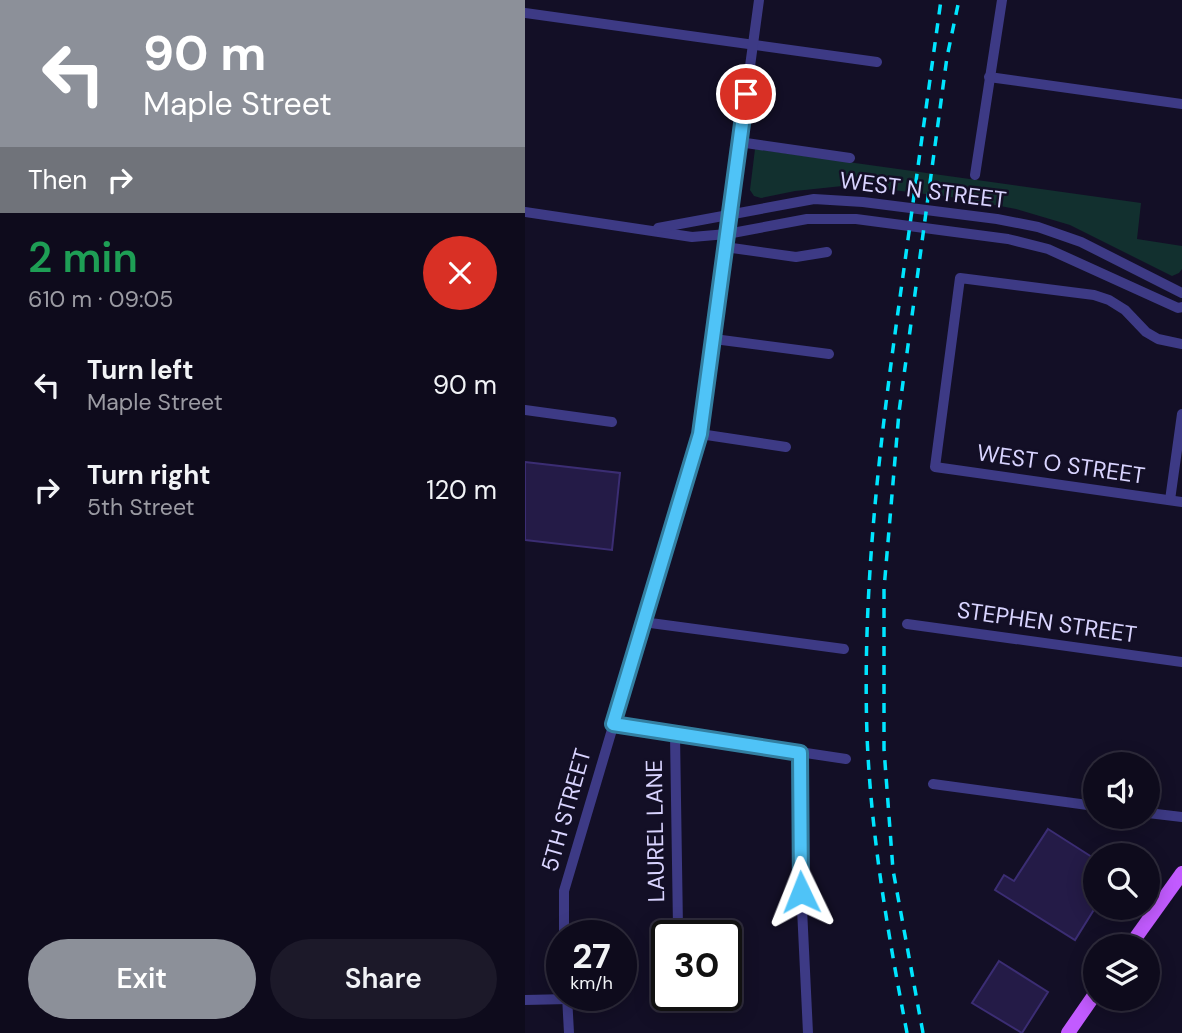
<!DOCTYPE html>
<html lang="en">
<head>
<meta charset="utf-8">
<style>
  :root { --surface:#0e0b1c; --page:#1c1929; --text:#f1f3f6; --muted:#9b9ba3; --line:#2e2b3b; --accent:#8c9099 }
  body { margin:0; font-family:"DM Sans",sans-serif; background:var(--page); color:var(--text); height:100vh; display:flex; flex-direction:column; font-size:26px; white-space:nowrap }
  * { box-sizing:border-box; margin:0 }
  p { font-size:23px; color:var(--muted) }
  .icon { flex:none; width:38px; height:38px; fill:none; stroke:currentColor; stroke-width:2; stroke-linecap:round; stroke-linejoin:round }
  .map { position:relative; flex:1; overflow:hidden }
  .sheet { display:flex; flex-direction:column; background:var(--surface); width:525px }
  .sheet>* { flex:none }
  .hud { background:#8c9099; color:#fff; overflow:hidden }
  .buttons { position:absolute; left:558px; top:752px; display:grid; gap:14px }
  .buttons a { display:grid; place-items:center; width:77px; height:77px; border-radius:50%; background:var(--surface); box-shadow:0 4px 18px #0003,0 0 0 2px var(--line); font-size:35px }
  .speed { position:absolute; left:21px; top:920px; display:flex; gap:14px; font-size:35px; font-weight:700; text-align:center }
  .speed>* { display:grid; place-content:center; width:91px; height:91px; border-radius:50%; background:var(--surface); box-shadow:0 4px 18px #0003,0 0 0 2px var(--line); line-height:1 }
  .speed small { font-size:18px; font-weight:400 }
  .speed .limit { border:4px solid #111; border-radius:10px; background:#fff; color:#111 }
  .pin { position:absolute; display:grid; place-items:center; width:60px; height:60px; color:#fff; margin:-30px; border:4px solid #fff; border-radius:50%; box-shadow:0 2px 7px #0007 }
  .me { position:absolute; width:77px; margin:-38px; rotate:358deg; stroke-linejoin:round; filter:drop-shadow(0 0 5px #0008) }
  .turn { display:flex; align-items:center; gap:24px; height:147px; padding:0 28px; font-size:32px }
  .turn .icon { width:91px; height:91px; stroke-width:2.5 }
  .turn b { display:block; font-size:49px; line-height:60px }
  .then { display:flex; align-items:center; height:66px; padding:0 28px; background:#0003; gap:14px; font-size:26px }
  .round { display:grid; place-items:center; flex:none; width:74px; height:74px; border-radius:37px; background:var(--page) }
  .head { display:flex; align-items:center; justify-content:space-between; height:119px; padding:0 28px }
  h1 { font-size:42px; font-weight:600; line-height:52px; color:#1e9e55 }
  .cta { display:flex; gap:14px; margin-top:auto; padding:14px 28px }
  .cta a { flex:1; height:80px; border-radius:42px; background:var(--accent); color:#fff; font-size:28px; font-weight:600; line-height:80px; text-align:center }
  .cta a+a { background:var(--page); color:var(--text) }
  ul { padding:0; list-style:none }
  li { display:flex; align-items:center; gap:21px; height:105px; padding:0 28px }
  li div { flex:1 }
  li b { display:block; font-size:26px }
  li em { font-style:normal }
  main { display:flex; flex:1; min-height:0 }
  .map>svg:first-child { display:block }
  .green { fill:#12302f }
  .building { fill:#241b47; stroke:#3b2d73; stroke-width:2 }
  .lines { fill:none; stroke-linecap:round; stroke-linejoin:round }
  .minor { stroke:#3d3a85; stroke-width:10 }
  .major { stroke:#c25bff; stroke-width:14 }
  .rail { stroke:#00e5ff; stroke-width:3.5; stroke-dasharray:10 9; stroke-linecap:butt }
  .route-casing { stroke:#337fa1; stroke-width:18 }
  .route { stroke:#4fc3f7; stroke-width:12 }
  .labels { text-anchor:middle; stroke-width:5; stroke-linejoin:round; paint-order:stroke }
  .street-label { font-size:23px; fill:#d9d4ff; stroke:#130f26 }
</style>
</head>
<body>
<main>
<section class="sheet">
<div class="hud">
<div class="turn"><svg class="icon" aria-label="left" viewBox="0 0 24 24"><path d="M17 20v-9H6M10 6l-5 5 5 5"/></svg><div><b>90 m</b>Maple Street</div></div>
<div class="then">Then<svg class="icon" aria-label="right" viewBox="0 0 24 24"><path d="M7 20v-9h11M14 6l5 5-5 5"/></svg></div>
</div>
<div class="head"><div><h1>2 min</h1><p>610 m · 09:05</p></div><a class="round" style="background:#d93025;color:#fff"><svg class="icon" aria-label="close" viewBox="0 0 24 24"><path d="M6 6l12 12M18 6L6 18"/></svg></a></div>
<ul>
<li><svg class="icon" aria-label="left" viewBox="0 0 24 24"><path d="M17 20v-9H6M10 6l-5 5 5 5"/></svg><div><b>Turn left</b><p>Maple Street</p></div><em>90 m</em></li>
<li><svg class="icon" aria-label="right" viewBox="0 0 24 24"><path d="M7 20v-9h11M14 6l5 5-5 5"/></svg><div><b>Turn right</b><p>5th Street</p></div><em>120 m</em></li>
</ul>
<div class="cta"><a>Exit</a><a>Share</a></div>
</section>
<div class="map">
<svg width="657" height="1033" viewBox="0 0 657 1033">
  <rect width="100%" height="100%" fill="#130f26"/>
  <polygon class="green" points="230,149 616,203 612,239 657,246 657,269 654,273 647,276 545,225 491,209 433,198 327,185 270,191 236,198 229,196 225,190"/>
  <g class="building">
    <polygon points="0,462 95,473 87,550 0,540"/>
    <polygon points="523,829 570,859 570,908 550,940 470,890 479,875 489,881"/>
    <polygon points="474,961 523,992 497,1033 447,1003"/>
  </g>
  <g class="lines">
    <g class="minor">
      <polyline points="0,13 352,62"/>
      <polyline points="464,77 657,104"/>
      <polyline points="214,142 325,158"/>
      <polyline points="450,175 477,0"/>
      <polyline points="0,212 167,237 202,234 282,219 331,219 483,239 523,249 653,308 657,307"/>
      <polyline points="133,228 289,199 338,202 472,219 513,227 556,242 657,293"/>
      <polyline points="200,247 271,257 302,252"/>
      <polyline points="189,339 304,354"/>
      <polyline points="657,344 633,339 621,332 600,310 584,300 569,295 435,278 410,467 657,502"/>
      <polyline points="0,410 87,422"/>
      <polyline points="175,434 261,447"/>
      <polyline points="645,500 657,414"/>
      <polyline points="118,622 319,649"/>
      <polyline points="382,624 657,662"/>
      <polyline points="88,724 321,759"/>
      <polyline points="150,735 153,927"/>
      <polyline points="275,753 275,867 283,1033"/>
      <polyline points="408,784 570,806"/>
      <polyline points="623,813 657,817"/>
      <polyline points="39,936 39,891 175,434 234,0"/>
      <polyline points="42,996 44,1033"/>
      <polyline points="0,1000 43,999"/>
    </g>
    <g class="major">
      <polyline points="604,947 657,873"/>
      <polyline points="543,1033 570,994"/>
    </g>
    <g class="rail">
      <path d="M382,1033C363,934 346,836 342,735C337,583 356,433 377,283C390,188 403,94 416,0"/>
      <polyline points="398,1033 368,870 359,749 359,589 374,412 422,57 434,0"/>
    </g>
  </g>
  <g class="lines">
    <defs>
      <polyline id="route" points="221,94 175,434 88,724 275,753 276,892"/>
    </defs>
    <use href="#route" class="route-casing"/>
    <use href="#route" class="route"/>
  </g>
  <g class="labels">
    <g class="street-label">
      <text transform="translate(398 190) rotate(7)" y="8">WEST N STREET</text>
      <text transform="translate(536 464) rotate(8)" y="8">WEST O STREET</text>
      <text transform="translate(522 622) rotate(8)" y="8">STEPHEN STREET</text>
      <text transform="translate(41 810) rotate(-74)" y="8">5TH STREET</text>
      <text transform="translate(130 831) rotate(-91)" y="8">LAUREL LANE</text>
    </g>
  </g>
</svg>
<div class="buttons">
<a><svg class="icon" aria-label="sound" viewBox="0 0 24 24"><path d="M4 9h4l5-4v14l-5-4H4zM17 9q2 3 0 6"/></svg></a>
<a><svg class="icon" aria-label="search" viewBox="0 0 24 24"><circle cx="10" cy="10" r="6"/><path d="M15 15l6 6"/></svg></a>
<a><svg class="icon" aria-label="layers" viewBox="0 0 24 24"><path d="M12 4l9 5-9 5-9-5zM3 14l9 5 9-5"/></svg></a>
</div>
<div class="speed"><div>27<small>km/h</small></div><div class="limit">30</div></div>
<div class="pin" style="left:221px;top:94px;background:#d93025"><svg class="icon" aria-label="arrive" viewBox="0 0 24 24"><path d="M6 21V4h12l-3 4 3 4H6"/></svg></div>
<svg class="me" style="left:276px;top:892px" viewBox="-20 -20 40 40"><path d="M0-17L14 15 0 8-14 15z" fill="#4fc3f7" stroke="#fff" stroke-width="4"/></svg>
</div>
</main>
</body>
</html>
